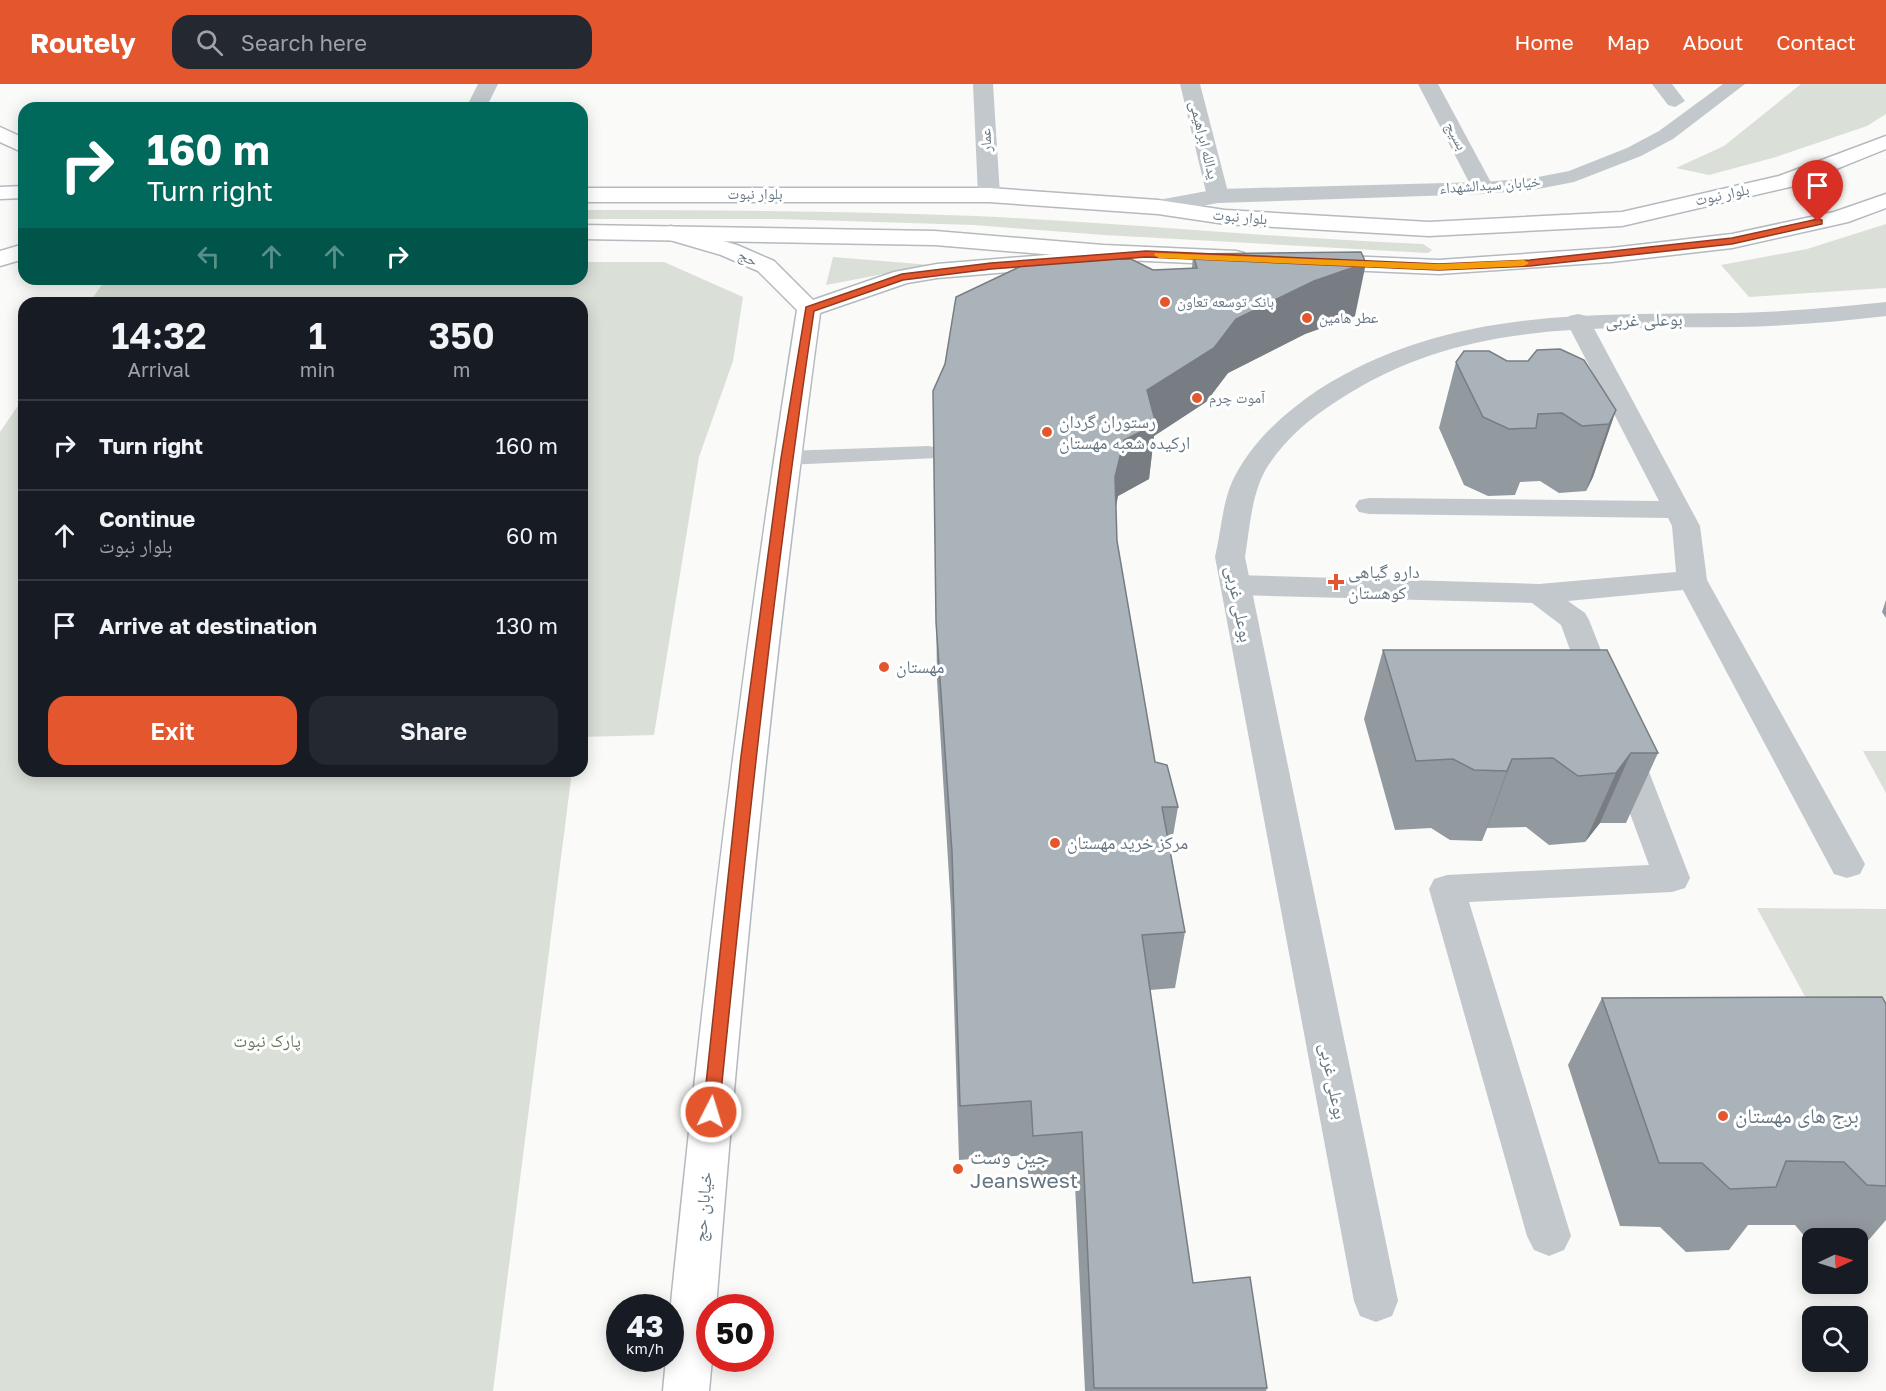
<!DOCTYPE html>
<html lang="en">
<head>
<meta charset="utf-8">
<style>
  :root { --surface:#171b24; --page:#242831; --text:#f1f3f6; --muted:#9ea1a6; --line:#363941; --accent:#e4572e }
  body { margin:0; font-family:"Golos Text","Noto Naskh Arabic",sans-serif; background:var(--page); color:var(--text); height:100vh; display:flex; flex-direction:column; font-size:22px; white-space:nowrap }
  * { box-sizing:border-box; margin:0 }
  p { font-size:20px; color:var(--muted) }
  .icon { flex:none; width:33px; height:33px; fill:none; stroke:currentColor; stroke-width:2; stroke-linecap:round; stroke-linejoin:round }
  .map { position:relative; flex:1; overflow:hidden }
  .side { position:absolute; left:18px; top:213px; width:570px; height:480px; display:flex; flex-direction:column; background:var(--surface); border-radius:18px; box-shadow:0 3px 15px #0003 }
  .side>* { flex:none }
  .top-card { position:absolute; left:18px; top:18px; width:570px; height:183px; border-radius:18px; box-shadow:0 3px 15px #0003; background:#00695c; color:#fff; overflow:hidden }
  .needle { width:39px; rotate:86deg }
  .controls { position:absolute; left:1802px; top:1144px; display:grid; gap:12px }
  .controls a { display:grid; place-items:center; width:66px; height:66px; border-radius:12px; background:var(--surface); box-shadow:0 3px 15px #0003; font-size:30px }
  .speed { position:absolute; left:606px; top:1210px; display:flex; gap:12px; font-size:30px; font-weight:700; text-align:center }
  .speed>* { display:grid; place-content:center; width:78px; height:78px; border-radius:50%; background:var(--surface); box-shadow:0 3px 15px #0003; line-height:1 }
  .speed small { font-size:15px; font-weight:400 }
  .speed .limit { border:9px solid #d22; background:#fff; color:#111 }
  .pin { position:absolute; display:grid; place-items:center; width:51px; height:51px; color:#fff; margin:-62px -26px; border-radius:50% 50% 50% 0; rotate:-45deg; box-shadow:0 0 6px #0007 }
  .pin .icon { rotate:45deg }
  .me { position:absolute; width:66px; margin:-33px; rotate:5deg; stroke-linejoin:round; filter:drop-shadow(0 0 4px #0008) }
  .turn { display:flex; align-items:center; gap:21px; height:126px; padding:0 30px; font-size:27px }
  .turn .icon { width:78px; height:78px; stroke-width:2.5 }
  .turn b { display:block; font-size:42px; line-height:51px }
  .lanes { display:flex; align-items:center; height:57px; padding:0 30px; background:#0003; justify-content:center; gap:30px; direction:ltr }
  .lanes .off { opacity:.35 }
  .eta { display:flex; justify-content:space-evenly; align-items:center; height:102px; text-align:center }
  .eta b { font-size:36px; font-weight:600; line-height:42px }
  .action { display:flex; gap:12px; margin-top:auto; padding:12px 30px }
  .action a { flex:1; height:69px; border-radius:18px; background:var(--accent); color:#fff; font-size:24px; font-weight:600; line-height:69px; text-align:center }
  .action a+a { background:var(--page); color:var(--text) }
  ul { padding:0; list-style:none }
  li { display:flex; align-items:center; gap:18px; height:90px; padding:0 30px; border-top:2px solid var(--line) }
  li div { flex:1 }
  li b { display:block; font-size:22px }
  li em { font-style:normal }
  header { display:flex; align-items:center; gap:36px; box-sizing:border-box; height:84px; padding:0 30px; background:var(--accent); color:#fff }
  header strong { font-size:28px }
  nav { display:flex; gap:33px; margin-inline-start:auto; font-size:21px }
  .search { width:420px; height:54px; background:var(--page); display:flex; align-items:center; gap:15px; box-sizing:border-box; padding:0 21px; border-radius:18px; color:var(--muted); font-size:22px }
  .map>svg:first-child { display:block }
  .green { fill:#dadfd7 }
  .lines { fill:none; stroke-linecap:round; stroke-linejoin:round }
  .secondary-casing { stroke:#b3babf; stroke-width:3 }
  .primary-casing { stroke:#b5babe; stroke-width:3 }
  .service { fill:#c3c8cc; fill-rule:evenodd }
  .minor { fill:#c3c8cc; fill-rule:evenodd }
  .tertiary { fill:#c3c8cc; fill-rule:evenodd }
  .secondary { fill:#fff; fill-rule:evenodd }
  .primary { fill:#fff; fill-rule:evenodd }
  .wall { fill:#929a9f }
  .shaded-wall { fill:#777d82 }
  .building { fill:#aab3b9; stroke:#777d82; stroke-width:1.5 }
  .route { fill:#e4572e; stroke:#94391e; stroke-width:1.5 }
  .slow { fill:#f59e0b }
  .poi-dot { fill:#e4572e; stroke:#fff; stroke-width:2 }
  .labels { text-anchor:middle; stroke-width:6; stroke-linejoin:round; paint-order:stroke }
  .far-street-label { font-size:15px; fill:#657683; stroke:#fff }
  .far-poi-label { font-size:15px; fill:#657683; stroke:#fff; text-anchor:start }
  .street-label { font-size:18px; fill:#657683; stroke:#fff }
  .poi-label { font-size:18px; fill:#657683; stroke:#fff; text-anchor:start }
  .park-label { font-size:18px; fill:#687a64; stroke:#fff }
  .near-poi-label { font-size:21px; fill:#657683; stroke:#fff; text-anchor:start }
</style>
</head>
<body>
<header>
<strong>Routely</strong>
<div class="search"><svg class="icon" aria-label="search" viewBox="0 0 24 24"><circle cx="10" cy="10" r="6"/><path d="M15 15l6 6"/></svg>Search here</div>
<nav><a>Home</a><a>Map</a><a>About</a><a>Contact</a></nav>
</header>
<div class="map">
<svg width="1886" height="1307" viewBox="0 0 1886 1307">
  <rect width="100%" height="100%" fill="#fafaf8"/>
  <g class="green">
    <polygon points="1801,0 1886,0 1886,30 1867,42 1776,73 1709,91 1676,84 1724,62"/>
    <path d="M582,126C713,126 845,127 976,132C1125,139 1274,154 1423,160L1432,166L1428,169L1104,151L974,141L779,135H582Z"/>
    <polygon points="1886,140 1886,204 1749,213 1721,181 1807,165"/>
    <polygon points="833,173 931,181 826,201"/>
    <polygon points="582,178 664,178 743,213 733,277 699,373 654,651 582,653 582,219 89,219 106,195 582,195"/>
    <polygon points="24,313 24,687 572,687 493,1307 0,1307 0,348"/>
    <polygon points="1863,667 1886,667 1886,709"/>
    <polygon points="1757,824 1886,825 1886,1062"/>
  </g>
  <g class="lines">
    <defs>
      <path id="secondary" d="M671,142L737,161L774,177L813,216L894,188L937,180L1131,164L1139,166L1142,171L1139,176L1131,178L937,194L907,199L820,229C775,560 742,891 716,1224H710V1275H712L709,1307H663L666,1275H670V1229C704,894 744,559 797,226L758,187L721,171L663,154L660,149L663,144Z"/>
      <g id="primary">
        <polygon points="0,43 24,54 24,69 0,58"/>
        <polygon points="1886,52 1886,65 1794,102 1622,142 1429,152 1225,140 1158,130 989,118 582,118 582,104 989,104 1158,116 1225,126 1429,138 1622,128 1779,92"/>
        <polygon points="24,102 24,114 0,115 0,103"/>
        <polygon points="1886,110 1886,124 1848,138 1732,164 1611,178 1439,190 1321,185 1313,183 1309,178 1313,173 1321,171 1439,176 1611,164 1732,150 1834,128"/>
        <polygon points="582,141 935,147 1103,161 1236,167 1244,169 1247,174 1244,179 1236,181 1103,175 935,161 582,155"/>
        <polygon points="24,160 24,175 0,182 0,167"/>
      </g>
    </defs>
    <use href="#secondary" class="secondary-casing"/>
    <use href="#primary" class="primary-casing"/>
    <polygon class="service" points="929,362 937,364 940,369 937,374 786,381 778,379 775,374 778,369 786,367"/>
    <g class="minor">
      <polygon points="478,0 498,0 486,24 466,24"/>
      <polygon points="973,0 993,0 1000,111 997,116 981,116 978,111"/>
      <polygon points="1180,0 1200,0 1229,112 1226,117 1210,117 1207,112"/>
      <polygon points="1418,0 1438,0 1494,104 1491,109 1475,109 1472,104"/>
      <polygon points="1652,0 1672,0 1685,17 1675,23 1668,21"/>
      <polygon points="1578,230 1587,232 1590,237 1700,442 1707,496 1865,780 1860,790 1847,794 1834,790 1683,506 1568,517 1585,529 1589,536 1617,607 1612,615 1601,618 1590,615 1585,607 1561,541 1532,519 1235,511 1224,508 1220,501 1224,494 1235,491 1539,500 1676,488 1672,442 1668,434 1369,430 1359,428 1355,422 1359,416 1369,414 1659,417 1566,237 1569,232"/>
      <polygon points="1624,655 1636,659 1641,667 1690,794 1685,804 1672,808 1469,818 1571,1152 1564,1166 1549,1172 1534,1166 1527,1152 1429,805 1434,795 1447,791 1649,781 1607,667 1612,659"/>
    </g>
    <g class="tertiary">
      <polygon points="1723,0 1745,0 1673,55 1641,72 1574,98 1533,106 1483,110 1218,119 1158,130 1150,128 1147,123 1150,118 1158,116 1218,105 1483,98 1533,94 1569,87 1627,64 1659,47"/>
      <path d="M1886,218V232C1836,238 1787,242 1737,243C1594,245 1462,234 1337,317C1310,334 1283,357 1266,385C1251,412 1250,443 1245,473L1398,1217L1392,1232L1376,1238L1360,1232L1354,1217L1215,473C1221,448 1222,421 1232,398C1250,359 1284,329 1318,306C1448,223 1589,231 1736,229C1787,228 1836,223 1886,218Z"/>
    </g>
    <use href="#secondary" class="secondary"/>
    <use href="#primary" class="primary"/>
  </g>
  <g class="wall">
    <polygon points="1193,170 1355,232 1305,250 1228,289 1206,318 1154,352 1149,395 1118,412 1116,423 1117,457 1155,678 1178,723 1170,769 1185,848 1175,904 1150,906 1193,1199 1267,1304 1266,1307 1085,1307 1075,1101 1029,1105 1027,1071 959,1076 951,825 937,596 934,362 1153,186 1192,184"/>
    <polygon points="1456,278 1616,326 1593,393 1586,407 1559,409 1540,397 1520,398 1515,411 1488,412 1464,401 1439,344"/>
    <polygon points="1886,516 1886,534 1882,528"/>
    <polygon points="1383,566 1658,669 1626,739 1600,739 1585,758 1549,761 1526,743 1487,744 1482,757 1450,756 1431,744 1395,746 1364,635"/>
    <polygon points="1602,914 1886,920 1886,1136 1860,1166 1857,1166 1857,1155 1812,1155 1812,1161 1795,1141 1748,1141 1729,1166 1686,1168 1660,1143 1620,1142 1568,981"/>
  </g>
  <g class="shaded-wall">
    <polygon points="1366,179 1355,232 1305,250 1228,289 1206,318 1154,352 1149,395 1118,412 1109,449 1115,393 1124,356 1147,306 1236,235 1314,197"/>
    <polygon points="1616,326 1593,393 1586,407 1609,340"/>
    <polygon points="1631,669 1600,739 1585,758 1616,689"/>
    <polygon points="1512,675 1487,744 1482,757 1507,687"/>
  </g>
  <g class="building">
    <polygon points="1361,168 1366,179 1314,197 1236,235 1214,264 1147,306 1156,340 1124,356 1115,393 1117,457 1155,678 1167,681 1178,723 1162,723 1185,848 1142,851 1193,1199 1250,1193 1267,1304 1094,1304 1082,1048 1033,1052 1031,1017 960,1022 952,768 936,538 933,307 945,280 956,213 1034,176 1131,175 1153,186 1197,184 1193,170"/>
    <polygon points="1560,265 1584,276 1616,326 1609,340 1582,342 1562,329 1538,330 1536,344 1509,345 1483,333 1456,278 1464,267 1489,267 1507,277 1528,277 1537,266"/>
    <polygon points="1383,566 1607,566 1658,669 1631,669 1616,689 1578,692 1553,674 1512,675 1507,687 1474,686 1453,675 1416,677"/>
    <polygon points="1882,913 1886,920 1886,1102 1867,1101 1844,1078 1786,1077 1776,1103 1730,1105 1702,1079 1659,1079 1602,914"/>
  </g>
  <path class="route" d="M1818,135L1822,136V140L1732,160L1530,182L1439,186L1146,173L991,185L903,196L814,227C774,493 746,760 719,1028L717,1033L711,1035L705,1033L703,1028L741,672L781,374L806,223L902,190L991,179L1146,167L1439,180L1530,176L1732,154Z"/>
  <polygon class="slow" points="1155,169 1439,180 1524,176 1529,179 1524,182 1439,186 1159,174 1154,171"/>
  <g class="poi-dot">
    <circle cx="1165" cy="218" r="6"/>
    <circle cx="1307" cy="234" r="6"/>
    <circle cx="1197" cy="314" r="6"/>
    <circle cx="1047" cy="348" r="6"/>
    <path d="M1333 489h6v6h6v6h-6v6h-6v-6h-6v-6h6z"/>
    <circle cx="884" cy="583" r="6"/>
    <circle cx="1055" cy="759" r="6"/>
    <circle cx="1723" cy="1032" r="6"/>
    <circle cx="958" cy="1085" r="6"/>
  </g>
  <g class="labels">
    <g class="far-street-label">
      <text transform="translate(1456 52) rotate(62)" y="5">بسیج</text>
      <text transform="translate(986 56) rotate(-93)" y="5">عمار</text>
      <text transform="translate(1204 56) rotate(76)" y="5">یدالله ابراهیمی</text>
      <text transform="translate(1490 101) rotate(-4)" y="5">خیابان سیدالشهداء</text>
      <text x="755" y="115">بلوار نبوت</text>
      <text transform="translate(1722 111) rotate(-12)" y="5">بلوار نبوت</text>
      <text transform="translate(1240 133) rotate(5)" y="5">بلوار نبوت</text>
      <text transform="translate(748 174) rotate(24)" y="5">حج</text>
    </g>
    <g class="far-poi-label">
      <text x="1177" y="223">بانک توسعه تعاون</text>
      <text x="1319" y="239">عطر هامین</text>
      <text x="1209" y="319">آموت چرم</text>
    </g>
    <g class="street-label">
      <text transform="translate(1644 236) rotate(-1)" y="6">بوعلی غربی</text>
      <text transform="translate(1239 520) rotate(79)" y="6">بوعلی غربی</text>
      <text transform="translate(1333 997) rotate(79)" y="6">بوعلی غربی</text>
      <text transform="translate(703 1123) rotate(-85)" y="6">خیابان حج</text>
    </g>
    <g class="poi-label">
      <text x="1059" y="344">رستوران گردان<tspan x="1059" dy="21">ارکیده شعبه مهستان</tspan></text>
      <text x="1348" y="494">دارو گیاهی<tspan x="1348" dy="21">کوهستان</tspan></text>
      <text x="896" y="589">مهستان</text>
      <text x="1067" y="765">مرکز خرید مهستان</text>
    </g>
    <g class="park-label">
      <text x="267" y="963">پارک نبوت</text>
    </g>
    <g class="near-poi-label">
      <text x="1735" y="1039">برج های مهستان</text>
      <text x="970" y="1080">جین وست<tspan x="970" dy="24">Jeanswest</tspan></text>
    </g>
  </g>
</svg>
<div class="controls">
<a><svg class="needle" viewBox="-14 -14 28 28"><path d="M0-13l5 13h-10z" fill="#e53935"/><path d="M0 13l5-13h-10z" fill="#9ea1a6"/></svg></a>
<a><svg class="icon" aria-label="search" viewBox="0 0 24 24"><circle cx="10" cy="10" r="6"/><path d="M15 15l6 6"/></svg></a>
</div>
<div class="speed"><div>43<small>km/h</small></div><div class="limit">50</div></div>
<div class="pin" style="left:1818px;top:138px;background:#d93025"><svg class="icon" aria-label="arrive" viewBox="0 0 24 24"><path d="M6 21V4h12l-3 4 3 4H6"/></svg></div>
<svg class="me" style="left:711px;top:1028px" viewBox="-20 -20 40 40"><circle r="17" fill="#e4572e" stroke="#fff" stroke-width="3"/><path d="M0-11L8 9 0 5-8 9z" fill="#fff"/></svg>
<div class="top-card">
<div class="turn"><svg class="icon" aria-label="right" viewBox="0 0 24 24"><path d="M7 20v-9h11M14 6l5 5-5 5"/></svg><div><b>160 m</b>Turn right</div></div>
<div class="lanes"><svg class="icon off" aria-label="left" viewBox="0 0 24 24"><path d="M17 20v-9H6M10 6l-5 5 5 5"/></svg><svg class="icon off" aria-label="ahead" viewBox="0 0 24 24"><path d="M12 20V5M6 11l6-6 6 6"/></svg><svg class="icon off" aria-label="ahead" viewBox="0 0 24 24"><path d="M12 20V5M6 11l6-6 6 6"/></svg><svg class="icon" aria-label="right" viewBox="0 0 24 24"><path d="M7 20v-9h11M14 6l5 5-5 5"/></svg></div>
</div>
<section class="side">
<div class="eta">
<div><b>14:32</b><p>Arrival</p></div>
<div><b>1</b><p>min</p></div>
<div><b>350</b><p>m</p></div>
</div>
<ul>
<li><svg class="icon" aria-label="right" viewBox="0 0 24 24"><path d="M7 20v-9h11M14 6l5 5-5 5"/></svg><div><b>Turn right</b></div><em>160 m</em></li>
<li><svg class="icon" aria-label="ahead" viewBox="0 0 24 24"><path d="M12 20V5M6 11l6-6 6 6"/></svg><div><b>Continue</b><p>بلوار نبوت</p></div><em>60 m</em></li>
<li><svg class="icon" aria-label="arrive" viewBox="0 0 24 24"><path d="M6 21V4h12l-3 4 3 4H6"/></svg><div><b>Arrive at destination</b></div><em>130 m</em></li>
</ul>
<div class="action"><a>Exit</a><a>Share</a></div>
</section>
</div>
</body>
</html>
